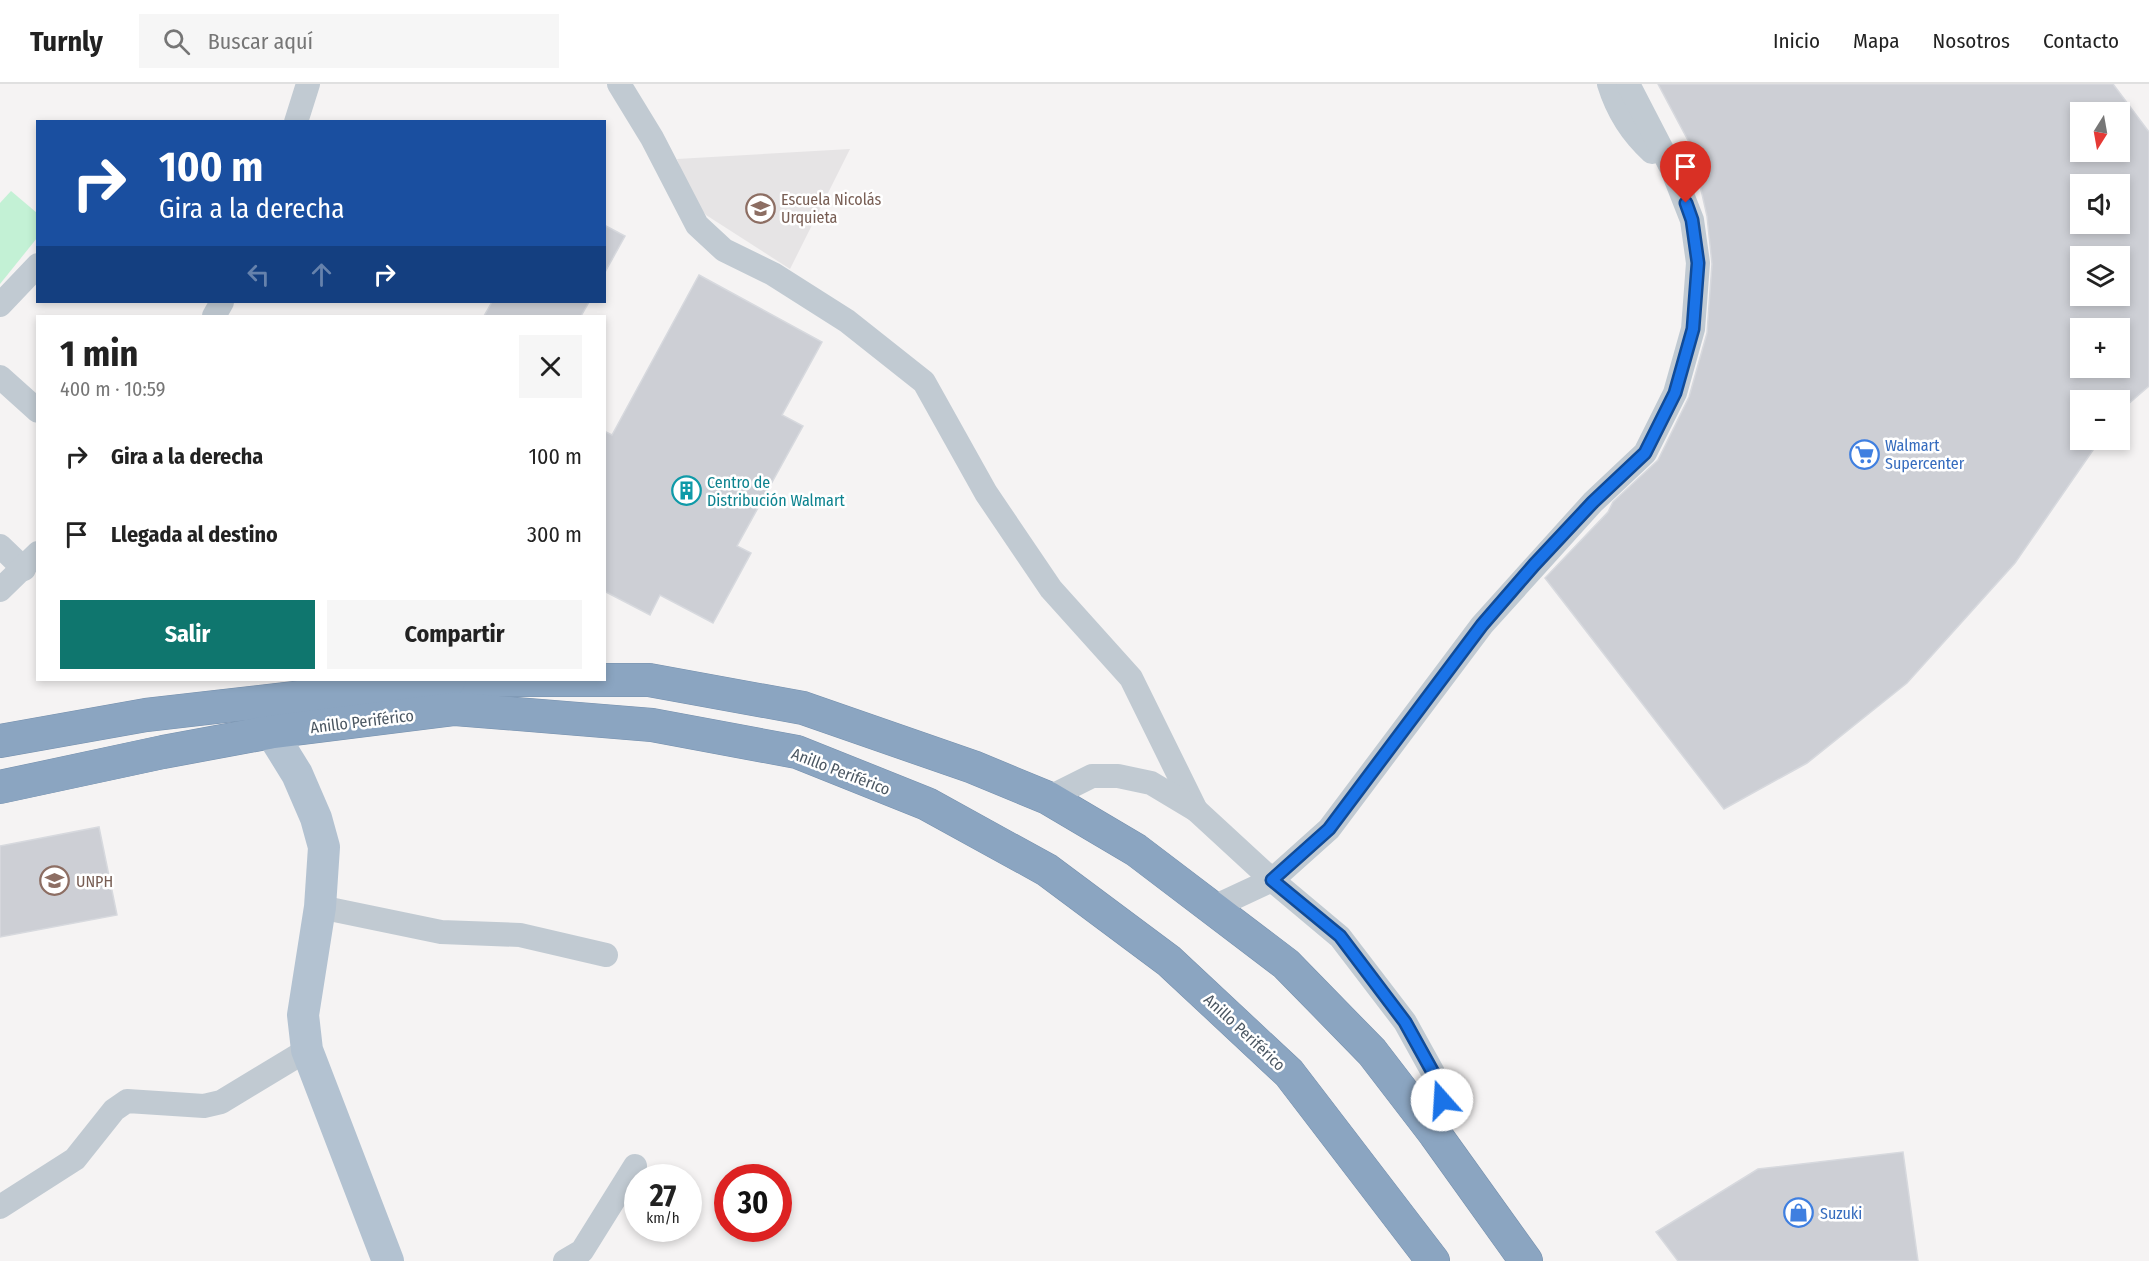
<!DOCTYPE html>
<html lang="es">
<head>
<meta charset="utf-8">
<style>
  :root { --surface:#fff; --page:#f6f6f6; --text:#222; --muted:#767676; --line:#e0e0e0; --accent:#0f766e }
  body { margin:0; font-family:"Fira Sans Condensed",sans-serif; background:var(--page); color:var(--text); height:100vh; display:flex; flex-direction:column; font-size:22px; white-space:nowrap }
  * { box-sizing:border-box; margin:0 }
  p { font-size:20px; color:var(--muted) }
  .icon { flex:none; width:33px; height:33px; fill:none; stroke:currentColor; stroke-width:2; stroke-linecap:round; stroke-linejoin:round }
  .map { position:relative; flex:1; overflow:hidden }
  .details { position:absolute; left:36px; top:231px; width:570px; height:366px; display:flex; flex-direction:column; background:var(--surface); border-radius:0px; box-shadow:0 3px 9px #0003 }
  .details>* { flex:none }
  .top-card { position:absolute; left:36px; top:36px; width:570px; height:183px; border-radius:0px; box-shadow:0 3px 9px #0003; background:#1a4fa0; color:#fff; overflow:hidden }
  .needle { width:39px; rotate:191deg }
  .tools { position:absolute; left:2070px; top:18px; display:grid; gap:12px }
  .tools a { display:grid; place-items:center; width:60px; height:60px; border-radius:0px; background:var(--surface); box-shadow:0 3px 9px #0003; font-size:30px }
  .speed { position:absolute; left:624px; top:1080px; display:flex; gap:12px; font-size:30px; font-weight:700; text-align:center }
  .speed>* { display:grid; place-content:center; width:78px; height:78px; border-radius:50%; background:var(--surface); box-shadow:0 3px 9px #0003; line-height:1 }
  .speed small { font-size:15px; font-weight:400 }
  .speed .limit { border:9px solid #d22; background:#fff; color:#111 }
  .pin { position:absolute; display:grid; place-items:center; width:51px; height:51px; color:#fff; margin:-62px -26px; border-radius:50% 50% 50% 0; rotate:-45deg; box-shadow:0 0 6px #0007 }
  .pin .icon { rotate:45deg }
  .me { position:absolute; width:66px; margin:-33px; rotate:341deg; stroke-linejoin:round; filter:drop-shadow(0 0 4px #0008) }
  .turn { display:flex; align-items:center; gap:21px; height:126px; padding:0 24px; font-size:27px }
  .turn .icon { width:78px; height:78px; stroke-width:2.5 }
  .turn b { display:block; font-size:42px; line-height:51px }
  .lanes { display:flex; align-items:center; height:57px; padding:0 24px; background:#0003; justify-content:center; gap:30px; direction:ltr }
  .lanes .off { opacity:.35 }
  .round { display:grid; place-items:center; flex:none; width:63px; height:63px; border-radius:0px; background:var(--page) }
  .head { display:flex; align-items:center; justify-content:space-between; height:102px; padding:0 24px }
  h1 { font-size:36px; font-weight:700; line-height:45px }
  .primary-button { display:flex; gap:12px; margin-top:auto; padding:12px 24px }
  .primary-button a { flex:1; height:69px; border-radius:0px; background:var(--accent); color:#fff; font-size:24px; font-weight:700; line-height:69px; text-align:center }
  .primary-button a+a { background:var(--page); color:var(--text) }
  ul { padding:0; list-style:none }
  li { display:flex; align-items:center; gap:18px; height:78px; padding:0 24px }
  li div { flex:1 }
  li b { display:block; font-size:22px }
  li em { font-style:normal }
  header { display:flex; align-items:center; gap:36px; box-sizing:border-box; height:84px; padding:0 30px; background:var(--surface); border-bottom:2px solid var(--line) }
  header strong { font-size:28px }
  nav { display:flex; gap:33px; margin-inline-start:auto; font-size:21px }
  .search { width:420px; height:54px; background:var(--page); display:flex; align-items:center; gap:15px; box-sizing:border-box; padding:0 21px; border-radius:0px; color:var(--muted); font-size:22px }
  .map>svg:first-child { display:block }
  .education { fill:#e6e4e5 }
  .green { fill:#c3f1d5 }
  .building { fill:#cdcfd5; stroke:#d7d9de; stroke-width:1.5; fill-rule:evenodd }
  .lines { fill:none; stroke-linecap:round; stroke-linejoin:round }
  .highway-casing { stroke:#7690ad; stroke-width:34 }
  .minor { stroke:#c1cad2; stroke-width:24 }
  .major { stroke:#b3c2d1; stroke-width:32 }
  .highway { stroke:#8ba5c1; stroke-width:33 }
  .route-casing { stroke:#114b97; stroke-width:15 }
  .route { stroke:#1a73e8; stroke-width:10 }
  .labels { text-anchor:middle; stroke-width:5; stroke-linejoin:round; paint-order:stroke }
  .education-label { font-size:16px; fill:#785e54; stroke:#fff; text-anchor:start }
  .shop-label { font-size:16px; fill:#366cbe; stroke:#fff; text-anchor:start }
  .culture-label { font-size:16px; fill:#0d838f; stroke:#fff; text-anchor:start }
  .street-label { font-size:16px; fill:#4a5661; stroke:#fff }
</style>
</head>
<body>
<header>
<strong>Turnly</strong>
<div class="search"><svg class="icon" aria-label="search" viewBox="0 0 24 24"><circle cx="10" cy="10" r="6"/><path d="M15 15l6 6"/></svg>Buscar aquí</div>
<nav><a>Inicio</a><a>Mapa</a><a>Nosotros</a><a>Contacto</a></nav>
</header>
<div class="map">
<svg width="2149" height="1177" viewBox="0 0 2149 1177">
  <rect width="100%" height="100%" fill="#f5f3f3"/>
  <polygon class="education" points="850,65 790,185 706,131 692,116 677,75"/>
  <polygon class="green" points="11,107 37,129 37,154 0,200 0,119"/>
  <g class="building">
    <path d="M1658,0H2113L2149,48V302L2120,327V316H2080V356H2100L2015,479L1907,599L1807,679L1724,725L1545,494L1608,428L1613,418L1658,376L1689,313L1707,249L1712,180L1707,132L1691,62ZM2080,28H2120V68H2080ZM2080,100H2120V140H2080ZM2080,172H2120V212H2080ZM2080,244H2120V284H2080Z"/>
    <polygon points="604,141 625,152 604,190"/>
    <polygon points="699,191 822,258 782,331 803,342 737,462 751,469 713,539 660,511 650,531 604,507 604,347 612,351"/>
    <polygon points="492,218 589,218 581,232 484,232"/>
    <polygon points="99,743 117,831 0,853 0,762"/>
    <polygon points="1903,1068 1918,1177 1678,1177 1656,1148 1758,1085"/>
  </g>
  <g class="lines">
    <defs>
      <g id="highway">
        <polyline points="467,596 649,596 803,624 973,683 1048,714 1136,766 1286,880 1372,968 1435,1050 1526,1177"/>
        <polyline points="0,657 146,631 449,596"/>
        <polyline points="0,703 163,668 271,648 455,625 652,641 797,668 927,720 1047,786 1169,877 1289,989 1433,1177"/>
      </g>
    </defs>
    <use href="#highway" class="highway-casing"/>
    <g class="minor">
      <polyline points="619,0 652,54 697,141 724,166 773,190 847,237 924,298 986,409 1051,505 1131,594 1196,726"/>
      <path d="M1609,0C1617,26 1631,49 1652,68"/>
      <polyline points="296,38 308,0"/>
      <polyline points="0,221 38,181"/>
      <polyline points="214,232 222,218"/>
      <polyline points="0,293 38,327"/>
      <polyline points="0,462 24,485"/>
      <polyline points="0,506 38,469"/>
      <polyline points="1048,714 1092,692 1118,692 1151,699 1196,726 1272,796 1340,853 1405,938 1441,1003 1444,1030 1435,1050"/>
      <polyline points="320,823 441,848 520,851 606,871"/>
      <polyline points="1214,823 1272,796 1329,745 1482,541 1593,418 1645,369 1675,309 1693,245 1698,179 1692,136 1672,85 1628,0"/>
      <polyline points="0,1123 75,1075 114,1026 127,1017 204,1022 221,1018 307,966"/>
      <polyline points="565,1177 582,1167 635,1082"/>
    </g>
    <polyline class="major" points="271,648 297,690 316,734 324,763 320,823 303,931 307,966 388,1177"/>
    <use href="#highway" class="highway"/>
  </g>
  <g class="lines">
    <defs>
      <polyline id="route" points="1442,1016 1441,1003 1405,938 1340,852 1272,796 1329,745 1482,541 1534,481 1593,418 1645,369 1675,309 1693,245 1698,179 1692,136 1686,119"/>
    </defs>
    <use href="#route" class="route-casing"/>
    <use href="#route" class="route"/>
  </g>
  <defs>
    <symbol id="school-ring" viewBox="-11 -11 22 22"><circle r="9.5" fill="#fff" stroke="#8d6e63" stroke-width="1.5"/><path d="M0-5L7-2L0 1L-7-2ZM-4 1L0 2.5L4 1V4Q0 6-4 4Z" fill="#8d6e63"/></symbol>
    <symbol id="supermarket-ring" viewBox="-11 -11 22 22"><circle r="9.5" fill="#fff" stroke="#3f7fe0" stroke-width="1.5"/><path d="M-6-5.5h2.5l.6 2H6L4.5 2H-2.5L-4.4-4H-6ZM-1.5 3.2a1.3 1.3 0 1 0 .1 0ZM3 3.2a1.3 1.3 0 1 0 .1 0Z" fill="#3f7fe0"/></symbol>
    <symbol id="building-ring" viewBox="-11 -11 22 22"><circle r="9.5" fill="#fff" stroke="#0f9aa8" stroke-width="1.5"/><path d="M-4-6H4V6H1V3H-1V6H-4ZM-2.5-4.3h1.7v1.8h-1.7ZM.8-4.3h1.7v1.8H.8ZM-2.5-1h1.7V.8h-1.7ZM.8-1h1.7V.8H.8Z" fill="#0f9aa8"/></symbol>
    <symbol id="shop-ring" viewBox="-11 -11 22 22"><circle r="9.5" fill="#fff" stroke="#3f7fe0" stroke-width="1.5"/><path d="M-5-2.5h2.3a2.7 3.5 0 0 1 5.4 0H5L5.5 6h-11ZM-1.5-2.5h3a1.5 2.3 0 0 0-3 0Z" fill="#3f7fe0"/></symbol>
  </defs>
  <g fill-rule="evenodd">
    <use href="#school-ring" x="744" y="108" width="33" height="33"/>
    <use href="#supermarket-ring" x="1848" y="354" width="33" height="33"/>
    <use href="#building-ring" x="670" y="390" width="33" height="33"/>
    <use href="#school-ring" x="38" y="780" width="33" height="33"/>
    <use href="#shop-ring" x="1782" y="1112" width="33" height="33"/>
  </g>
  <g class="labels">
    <g class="education-label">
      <text x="781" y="121">Escuela Nicolás<tspan x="781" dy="18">Urquieta</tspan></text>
      <text x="76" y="803">UNPH</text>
    </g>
    <g class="shop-label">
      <text x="1885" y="367">Walmart<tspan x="1885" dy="18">Supercenter</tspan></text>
      <text x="1820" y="1135">Suzuki</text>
    </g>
    <g class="culture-label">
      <text x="707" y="404">Centro de<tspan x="707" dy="18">Distribución Walmart</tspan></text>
    </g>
    <g class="street-label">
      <text transform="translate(362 637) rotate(-7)" y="6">Anillo Periférico</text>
      <text transform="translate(841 687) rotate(21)" y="6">Anillo Periférico</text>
      <text transform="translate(1245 948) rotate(43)" y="6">Anillo Periférico</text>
    </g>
  </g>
</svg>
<div class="tools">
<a><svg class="needle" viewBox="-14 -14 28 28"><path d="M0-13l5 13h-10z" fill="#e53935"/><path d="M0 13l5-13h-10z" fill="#767676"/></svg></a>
<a><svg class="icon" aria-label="sound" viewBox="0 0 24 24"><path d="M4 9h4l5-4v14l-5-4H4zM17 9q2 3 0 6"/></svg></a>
<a><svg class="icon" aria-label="layers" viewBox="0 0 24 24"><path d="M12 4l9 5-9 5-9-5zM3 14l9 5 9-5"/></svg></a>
<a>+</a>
<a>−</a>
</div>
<div class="speed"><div>27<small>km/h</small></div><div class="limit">30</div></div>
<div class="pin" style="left:1686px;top:119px;background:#d93025"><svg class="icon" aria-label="arrive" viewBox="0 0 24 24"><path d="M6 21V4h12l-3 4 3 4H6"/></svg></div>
<svg class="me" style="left:1442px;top:1016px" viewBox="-20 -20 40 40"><circle r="19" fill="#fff"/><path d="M0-13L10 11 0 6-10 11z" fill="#1a73e8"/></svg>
<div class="top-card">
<div class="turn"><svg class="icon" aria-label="right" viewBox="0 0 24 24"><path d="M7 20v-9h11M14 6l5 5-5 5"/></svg><div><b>100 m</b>Gira a la derecha</div></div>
<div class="lanes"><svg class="icon off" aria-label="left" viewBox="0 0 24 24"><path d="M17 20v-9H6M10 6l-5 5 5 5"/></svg><svg class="icon off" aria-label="ahead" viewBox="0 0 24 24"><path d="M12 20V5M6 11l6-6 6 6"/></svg><svg class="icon" aria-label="right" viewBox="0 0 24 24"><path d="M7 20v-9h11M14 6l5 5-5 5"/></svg></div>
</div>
<section class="details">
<div class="head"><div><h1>1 min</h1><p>400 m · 10:59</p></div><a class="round"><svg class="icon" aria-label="close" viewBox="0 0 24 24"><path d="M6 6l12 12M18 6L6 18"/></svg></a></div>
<ul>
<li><svg class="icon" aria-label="right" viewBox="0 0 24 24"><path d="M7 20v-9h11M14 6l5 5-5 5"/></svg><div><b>Gira a la derecha</b></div><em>100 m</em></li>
<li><svg class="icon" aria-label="arrive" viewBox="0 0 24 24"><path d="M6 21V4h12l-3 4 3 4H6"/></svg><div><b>Llegada al destino</b></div><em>300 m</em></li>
</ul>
<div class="primary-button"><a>Salir</a><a>Compartir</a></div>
</section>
</div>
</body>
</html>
